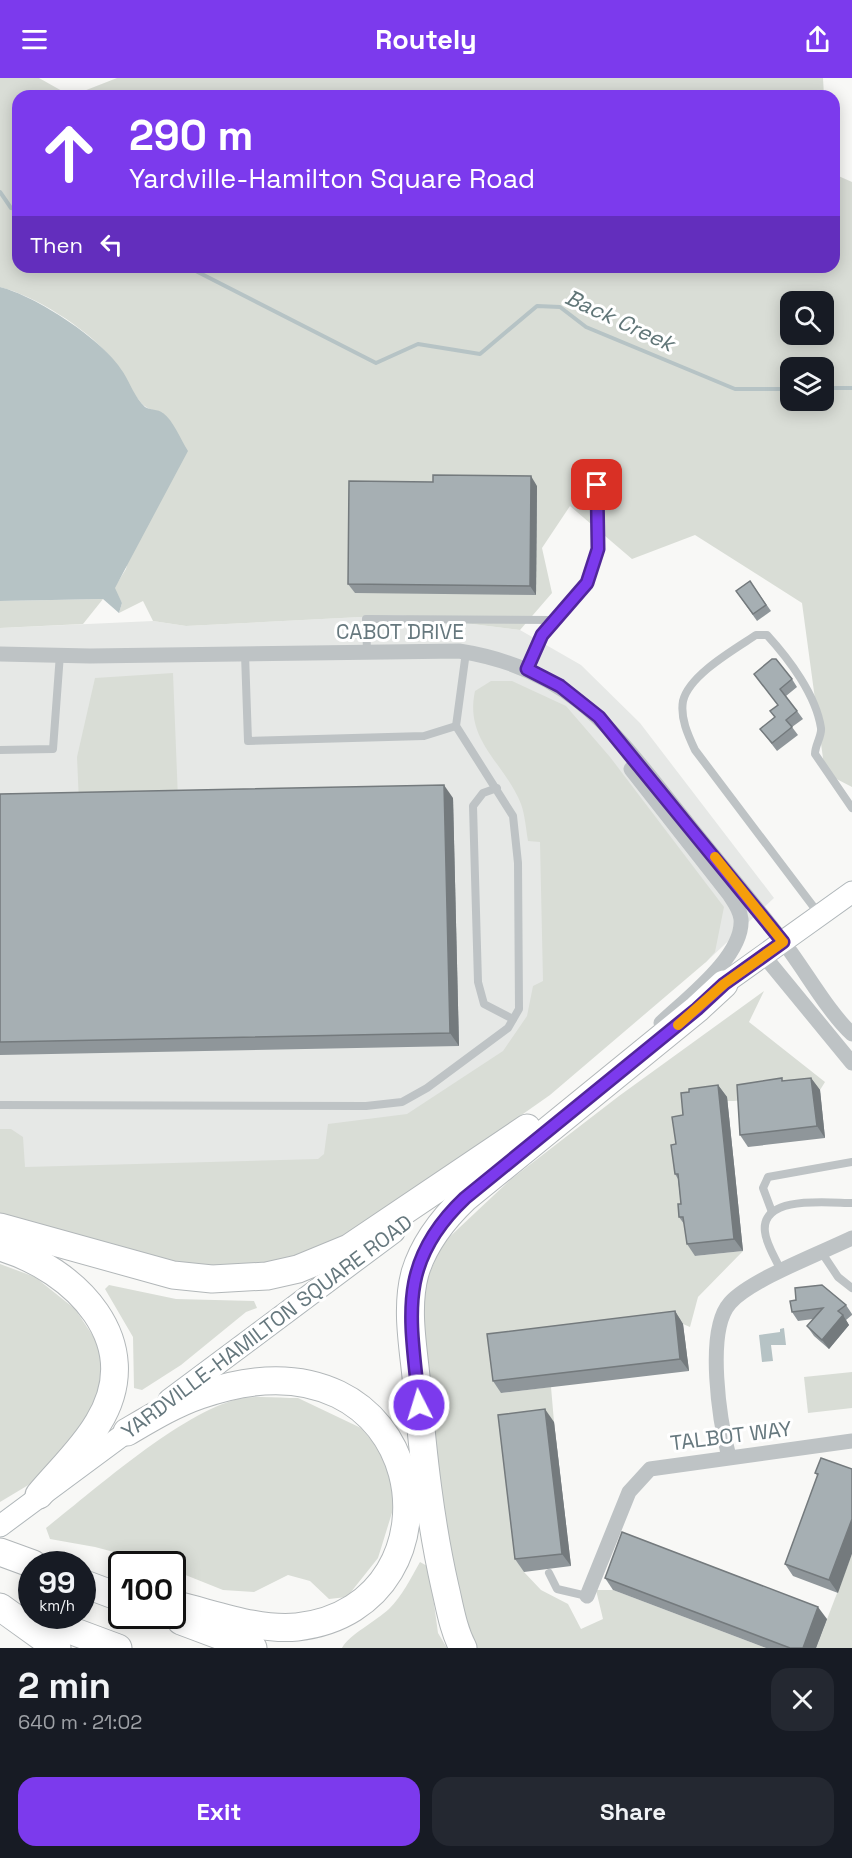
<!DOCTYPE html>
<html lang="en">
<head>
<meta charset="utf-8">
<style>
  :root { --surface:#171b24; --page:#242831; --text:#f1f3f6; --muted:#9ea1a6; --accent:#7c3aed }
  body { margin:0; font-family:"Space Grotesk",sans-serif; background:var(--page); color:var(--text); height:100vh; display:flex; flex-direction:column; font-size:22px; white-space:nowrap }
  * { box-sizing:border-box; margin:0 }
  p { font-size:20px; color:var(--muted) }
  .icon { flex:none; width:33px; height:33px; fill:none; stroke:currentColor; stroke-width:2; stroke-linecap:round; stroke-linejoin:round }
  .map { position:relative; height:1570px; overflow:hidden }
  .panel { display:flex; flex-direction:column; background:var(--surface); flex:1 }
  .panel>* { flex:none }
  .banner { position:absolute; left:12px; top:12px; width:828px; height:183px; border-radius:18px; box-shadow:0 3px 15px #0003; background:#7c3aed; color:#fff; overflow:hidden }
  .tools { position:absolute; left:780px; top:213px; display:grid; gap:12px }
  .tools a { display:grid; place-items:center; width:54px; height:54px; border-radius:12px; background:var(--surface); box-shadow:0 3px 15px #0003; font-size:30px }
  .speed { position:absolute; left:18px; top:1473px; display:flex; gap:12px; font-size:30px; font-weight:700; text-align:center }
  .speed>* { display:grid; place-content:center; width:78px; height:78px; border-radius:50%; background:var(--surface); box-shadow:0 3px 15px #0003; line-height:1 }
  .speed small { font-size:15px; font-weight:400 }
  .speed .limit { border:3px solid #111; border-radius:9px; background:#fff; color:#111 }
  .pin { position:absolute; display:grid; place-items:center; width:51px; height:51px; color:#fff; margin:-26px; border-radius:12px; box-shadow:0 3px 9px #0006 }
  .me { position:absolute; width:66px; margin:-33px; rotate:355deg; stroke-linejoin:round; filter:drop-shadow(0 0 4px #0008) }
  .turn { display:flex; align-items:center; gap:21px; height:126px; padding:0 18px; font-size:27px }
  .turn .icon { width:78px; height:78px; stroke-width:2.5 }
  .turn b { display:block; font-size:42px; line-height:51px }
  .then { display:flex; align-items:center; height:57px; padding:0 18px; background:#0003; gap:12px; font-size:22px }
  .round { display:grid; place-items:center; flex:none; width:63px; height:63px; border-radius:18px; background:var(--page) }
  .overview { display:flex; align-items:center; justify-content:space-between; height:102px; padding:0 18px }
  h1 { font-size:36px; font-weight:600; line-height:45px }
  .action { display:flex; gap:12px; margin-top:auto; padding:12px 18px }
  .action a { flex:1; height:69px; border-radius:18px; background:var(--accent); color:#fff; font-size:24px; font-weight:600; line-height:69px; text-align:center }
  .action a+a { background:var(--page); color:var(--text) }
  header { display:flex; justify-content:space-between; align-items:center; height:78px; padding:0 18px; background:var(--accent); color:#fff; font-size:27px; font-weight:600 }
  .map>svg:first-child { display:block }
  .built { fill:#e6e8e6 }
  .green { fill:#d9ddd6; fill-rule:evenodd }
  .water { fill:#b6c3c5 }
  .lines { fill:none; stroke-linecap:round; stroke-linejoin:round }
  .stream { stroke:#b6c3c5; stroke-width:4 }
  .secondary-casing { stroke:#b0b7ba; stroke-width:23 }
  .highway-casing { stroke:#b2b7b9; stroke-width:29 }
  .lane { stroke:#bec3c5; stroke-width:8 }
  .street { stroke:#bec3c5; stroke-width:15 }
  .secondary { stroke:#fff; stroke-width:21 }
  .highway { stroke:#fff; stroke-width:27 }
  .wall { fill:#8f969a }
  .shaded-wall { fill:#747a7d }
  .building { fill:#a6afb3; stroke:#747a7d; stroke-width:1.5 }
  .route-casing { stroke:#51269a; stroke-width:15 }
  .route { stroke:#7c3aed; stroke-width:10 }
  .slow { stroke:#f59e0b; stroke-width:10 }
  .labels { text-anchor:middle; stroke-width:6; stroke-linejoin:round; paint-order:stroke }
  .street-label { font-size:21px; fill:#66787e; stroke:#fff }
  .water-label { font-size:22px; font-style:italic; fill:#617678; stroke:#fff }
</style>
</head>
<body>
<header><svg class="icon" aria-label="menu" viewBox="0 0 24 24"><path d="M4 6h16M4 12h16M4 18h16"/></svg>Routely<svg class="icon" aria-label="share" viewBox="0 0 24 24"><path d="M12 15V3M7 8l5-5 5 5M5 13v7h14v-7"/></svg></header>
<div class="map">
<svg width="852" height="1570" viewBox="0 0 852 1570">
  <rect width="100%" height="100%" fill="#f8f8f6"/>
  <polygon class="built" points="400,537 520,552 581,587 640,645 774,820 706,884 278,1145 0,1110 0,550 153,543 186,548"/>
  <g class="green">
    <path d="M0,0H39L71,18L117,0H823L824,18H18V189H834V96L852,104V709L825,695L802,525L695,457L632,481L570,428L542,470L552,515L520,552L400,537L186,548L153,543L143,523L119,535L122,525L114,510L126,491L163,335C158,333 150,332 146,329C134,321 120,290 109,277C84,249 35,218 0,209ZM790,224H824V256H790ZM790,290H824V322H790Z"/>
    <polygon points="103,521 83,546 0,550 0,523"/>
    <polygon points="173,595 178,721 79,725 77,679 95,600"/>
    <path d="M491,603H512L566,628L610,679L724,829L715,874L706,884L550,1017L344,1162L292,1186L222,1191L173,1185L0,1142V1051H11L23,1059L25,1089L318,1081L324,1076L328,1046L407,1036L503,973L527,938L533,908L543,903L540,764L528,763C526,751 525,737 521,726C505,685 464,663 475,613Z"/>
    <polygon points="764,913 749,944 825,1004 820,1012 734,1023 727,1023 727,1020 695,1178 743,1173 698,1219 690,1249 683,1246 501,1315 551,1309 554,1344 507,1349 524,1494 541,1512 568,1526 581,1551 603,1541 596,1512 613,1512 766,1570 471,1570 462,1551 430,1356 423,1211 442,1166 510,1102 619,1018"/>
    <polygon points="0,1186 35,1199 75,1231 97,1264 104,1287 91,1345 30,1406 0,1424"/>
    <polygon points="109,1207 176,1221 254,1223 257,1230 246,1234 181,1287 142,1312 134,1310 133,1259 105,1211"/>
    <polygon points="852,1294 852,1330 808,1335 804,1299"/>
    <path d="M298,1320L361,1350L387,1381L395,1425L378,1480L347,1519L329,1521L310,1503L288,1497L254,1514L223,1512L173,1492L172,1486H159L95,1469L50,1461L46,1450C96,1411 179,1336 238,1321C256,1317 280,1320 298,1320Z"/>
    <polygon points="852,1476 852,1570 816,1570"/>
    <path d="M420,1484L429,1489L438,1555L447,1570H342C349,1557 376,1543 389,1531C402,1518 411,1500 420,1484Z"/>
  </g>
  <g class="water">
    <path d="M0,209C36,218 104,262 123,294C130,305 135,320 145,329C150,332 158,331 163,335C173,342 181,362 188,373L115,510L122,525L119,535L103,521L0,523Z"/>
    <polygon points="784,1250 786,1267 771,1267 773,1283 762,1284 759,1257 780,1254 780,1251"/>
  </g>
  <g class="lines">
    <g class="stream">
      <polyline points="0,114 11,130 18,131"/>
      <polyline points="188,189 376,285 418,266 480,276 537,228 560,229 586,249 735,311 790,311"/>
      <polyline points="824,310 852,310"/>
    </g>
    <defs>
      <g id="secondary">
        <polyline points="711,915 852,814"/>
        <polyline points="169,1322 394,1154"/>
        <polyline points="0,1448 139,1345"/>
      </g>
      <g id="highway">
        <polyline points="0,1149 173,1197 212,1201 267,1198 298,1191 349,1170 527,1050"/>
        <path d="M0,1169C75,1191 148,1264 98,1345C83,1371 58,1394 39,1417"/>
        <path d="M127,1354C151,1340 174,1326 200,1317C432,1236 475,1529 297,1549C257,1553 212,1535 172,1526"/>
        <polyline points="0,1474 33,1486"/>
        <polyline points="82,1505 122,1520"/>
        <polyline points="0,1529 57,1570"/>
        <polyline points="32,1538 118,1570"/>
        <polyline points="181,1543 253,1570"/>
        <path d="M463,1570C453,1551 450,1530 445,1509C430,1443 423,1376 417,1309C414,1272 405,1232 415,1195C424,1165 443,1141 465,1120L697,931L724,906"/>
      </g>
    </defs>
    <use href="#secondary" class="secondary-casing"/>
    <use href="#highway" class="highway-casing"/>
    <g class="lane">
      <polyline points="367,574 366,541 553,542"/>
      <polyline points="245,576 248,663 424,658 456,648"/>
      <polyline points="527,591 541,557 587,505 598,471 597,386"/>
      <polyline points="0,672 53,671 60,576"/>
      <polyline points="497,710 483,715 473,728 478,904 484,926 513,941"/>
      <path d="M819,836L695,672C688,657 680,640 683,623C689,597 735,571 756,557H767C789,581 816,617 821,650C822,658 815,667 815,676L852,730"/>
      <polyline points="0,1027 366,1028 402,1024 427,1010 508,950 519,931 518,785 513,738 456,648 466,574"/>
      <polyline points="772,1134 763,1110 768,1099 852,1084"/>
      <polyline points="822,1175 838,1199 852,1210"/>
      <path d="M781,1193C776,1181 766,1166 765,1154C760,1116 830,1125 852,1125"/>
      <polyline points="549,1495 557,1511 587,1518"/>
    </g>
    <g class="street">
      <path d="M0,576L90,578L459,573C575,591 616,657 684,741C717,783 752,823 784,865C805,892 828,934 852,956"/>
      <path d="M631,691L729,816C734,824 740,831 741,841C744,878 686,921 661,945"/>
      <polyline points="765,879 852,985"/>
      <path d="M729,1379C720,1345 705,1253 730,1225C750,1202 821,1175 852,1160"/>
      <polyline points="587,1518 629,1414 650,1391 852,1363"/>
    </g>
    <use href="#secondary" class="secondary"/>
    <use href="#highway" class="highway"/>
  </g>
  <g class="wall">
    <polygon points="537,408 536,517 355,515 348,506"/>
    <polygon points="750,503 771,533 757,543 736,513"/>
    <polygon points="754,596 792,601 797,609 786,618 803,641 792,649 798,657 777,673 760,651 775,639 778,627"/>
    <polygon points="0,716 453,720 459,968 0,977"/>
    <polygon points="811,1000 820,1012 825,1060 748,1069 740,1057 784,1003"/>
    <polygon points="718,1007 727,1019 743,1173 695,1178 687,1166 684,1146 679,1139 681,1126 678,1101 675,1096 676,1066 689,1014"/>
    <polygon points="796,1222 846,1227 852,1236 852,1237 846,1242 849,1247 829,1271 814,1258 807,1248 813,1241 798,1243 792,1234"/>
    <polygon points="675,1233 683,1246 689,1293 501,1315 493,1303"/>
    <polygon points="554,1344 571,1488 524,1494 515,1481"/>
    <polygon points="821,1380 838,1515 793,1498 785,1486 818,1398 815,1395"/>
    <polygon points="605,1500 827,1541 816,1570 766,1570 613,1512"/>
  </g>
  <g class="shaded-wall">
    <polygon points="531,398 537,408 536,517 530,508"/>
    <polygon points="444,707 453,720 459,968 450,955"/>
    <polygon points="811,1000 820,1012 825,1060 817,1048"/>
    <polygon points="718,1007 727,1019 743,1173 734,1161"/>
    <polygon points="675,1233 683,1246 689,1293 680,1281"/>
    <polygon points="843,1237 849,1247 829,1271 822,1262"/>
    <polygon points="545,1331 554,1344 571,1488 562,1476"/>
    <polygon points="852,1441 852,1476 838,1515 829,1502"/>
    <polygon points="818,1529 827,1541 816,1570 803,1570"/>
  </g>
  <g class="building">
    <polygon points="433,397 531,398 530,508 348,506 349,403 433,404"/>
    <polygon points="750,503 766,527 753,536 736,513"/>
    <polygon points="772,581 776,581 792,601 780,611 797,633 786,642 792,649 772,665 760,651 775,639 770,633 778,627 754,596"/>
    <polygon points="444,707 450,955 0,964 0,716"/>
    <polygon points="782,1000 782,1003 811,1000 817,1048 740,1057 737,1007"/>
    <polygon points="718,1007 734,1161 687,1166 683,1139 679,1139 678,1126 681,1126 678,1096 675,1096 671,1067 676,1066 672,1039 683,1037 681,1015 689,1014 689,1011"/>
    <polygon points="822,1207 846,1227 838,1233 843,1237 822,1262 807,1248 823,1230 792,1234 790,1223 796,1222 795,1210"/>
    <polygon points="675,1233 680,1281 493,1303 487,1256"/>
    <polygon points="545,1331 562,1476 515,1481 498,1337"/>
    <polygon points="821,1380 852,1391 852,1441 829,1502 785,1486 818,1396 815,1395"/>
    <polygon points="622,1454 818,1529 803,1570 790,1570 605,1500"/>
  </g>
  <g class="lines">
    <defs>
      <path id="route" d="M419,1327C411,1241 395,1186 465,1120L697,931L724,906L783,864L599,639L560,608L527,591L542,557L587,505L598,471L597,407"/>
    </defs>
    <use href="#route" class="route-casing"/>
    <use href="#route" class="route"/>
    <polyline class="slow" points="678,947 724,906 783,864 715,779"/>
  </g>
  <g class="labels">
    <g class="street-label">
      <text x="400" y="561">CABOT DRIVE</text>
      <text transform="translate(267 1249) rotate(-37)" y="7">YARDVILLE-HAMILTON SQUARE ROAD</text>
      <text transform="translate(731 1358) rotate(-7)" y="7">TALBOT WAY</text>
    </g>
    <g class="water-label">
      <text transform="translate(620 242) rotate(25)" y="8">Back Creek</text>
    </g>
  </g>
</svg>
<div class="tools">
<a><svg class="icon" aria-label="search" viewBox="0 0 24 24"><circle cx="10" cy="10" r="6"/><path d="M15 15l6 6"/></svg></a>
<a><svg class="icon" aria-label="layers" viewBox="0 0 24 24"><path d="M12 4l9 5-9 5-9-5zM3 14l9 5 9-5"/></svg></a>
</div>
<div class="speed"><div>99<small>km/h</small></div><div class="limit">100</div></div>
<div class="pin" style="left:597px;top:407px;background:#d93025"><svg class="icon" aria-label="arrive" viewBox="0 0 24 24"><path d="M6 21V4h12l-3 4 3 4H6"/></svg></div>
<svg class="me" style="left:419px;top:1327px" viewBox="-20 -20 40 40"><circle r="17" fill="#7c3aed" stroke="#fff" stroke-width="3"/><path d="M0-11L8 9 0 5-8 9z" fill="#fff"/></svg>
<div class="banner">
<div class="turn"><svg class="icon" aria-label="ahead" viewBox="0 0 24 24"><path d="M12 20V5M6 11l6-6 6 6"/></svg><div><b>290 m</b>Yardville-Hamilton Square Road</div></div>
<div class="then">Then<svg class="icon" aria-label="left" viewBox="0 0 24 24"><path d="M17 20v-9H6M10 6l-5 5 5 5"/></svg></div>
</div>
</div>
<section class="panel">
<div class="overview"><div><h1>2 min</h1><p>640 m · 21:02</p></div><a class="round"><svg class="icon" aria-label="close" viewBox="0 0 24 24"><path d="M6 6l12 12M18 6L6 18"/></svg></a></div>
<div class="action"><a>Exit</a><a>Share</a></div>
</section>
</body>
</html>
